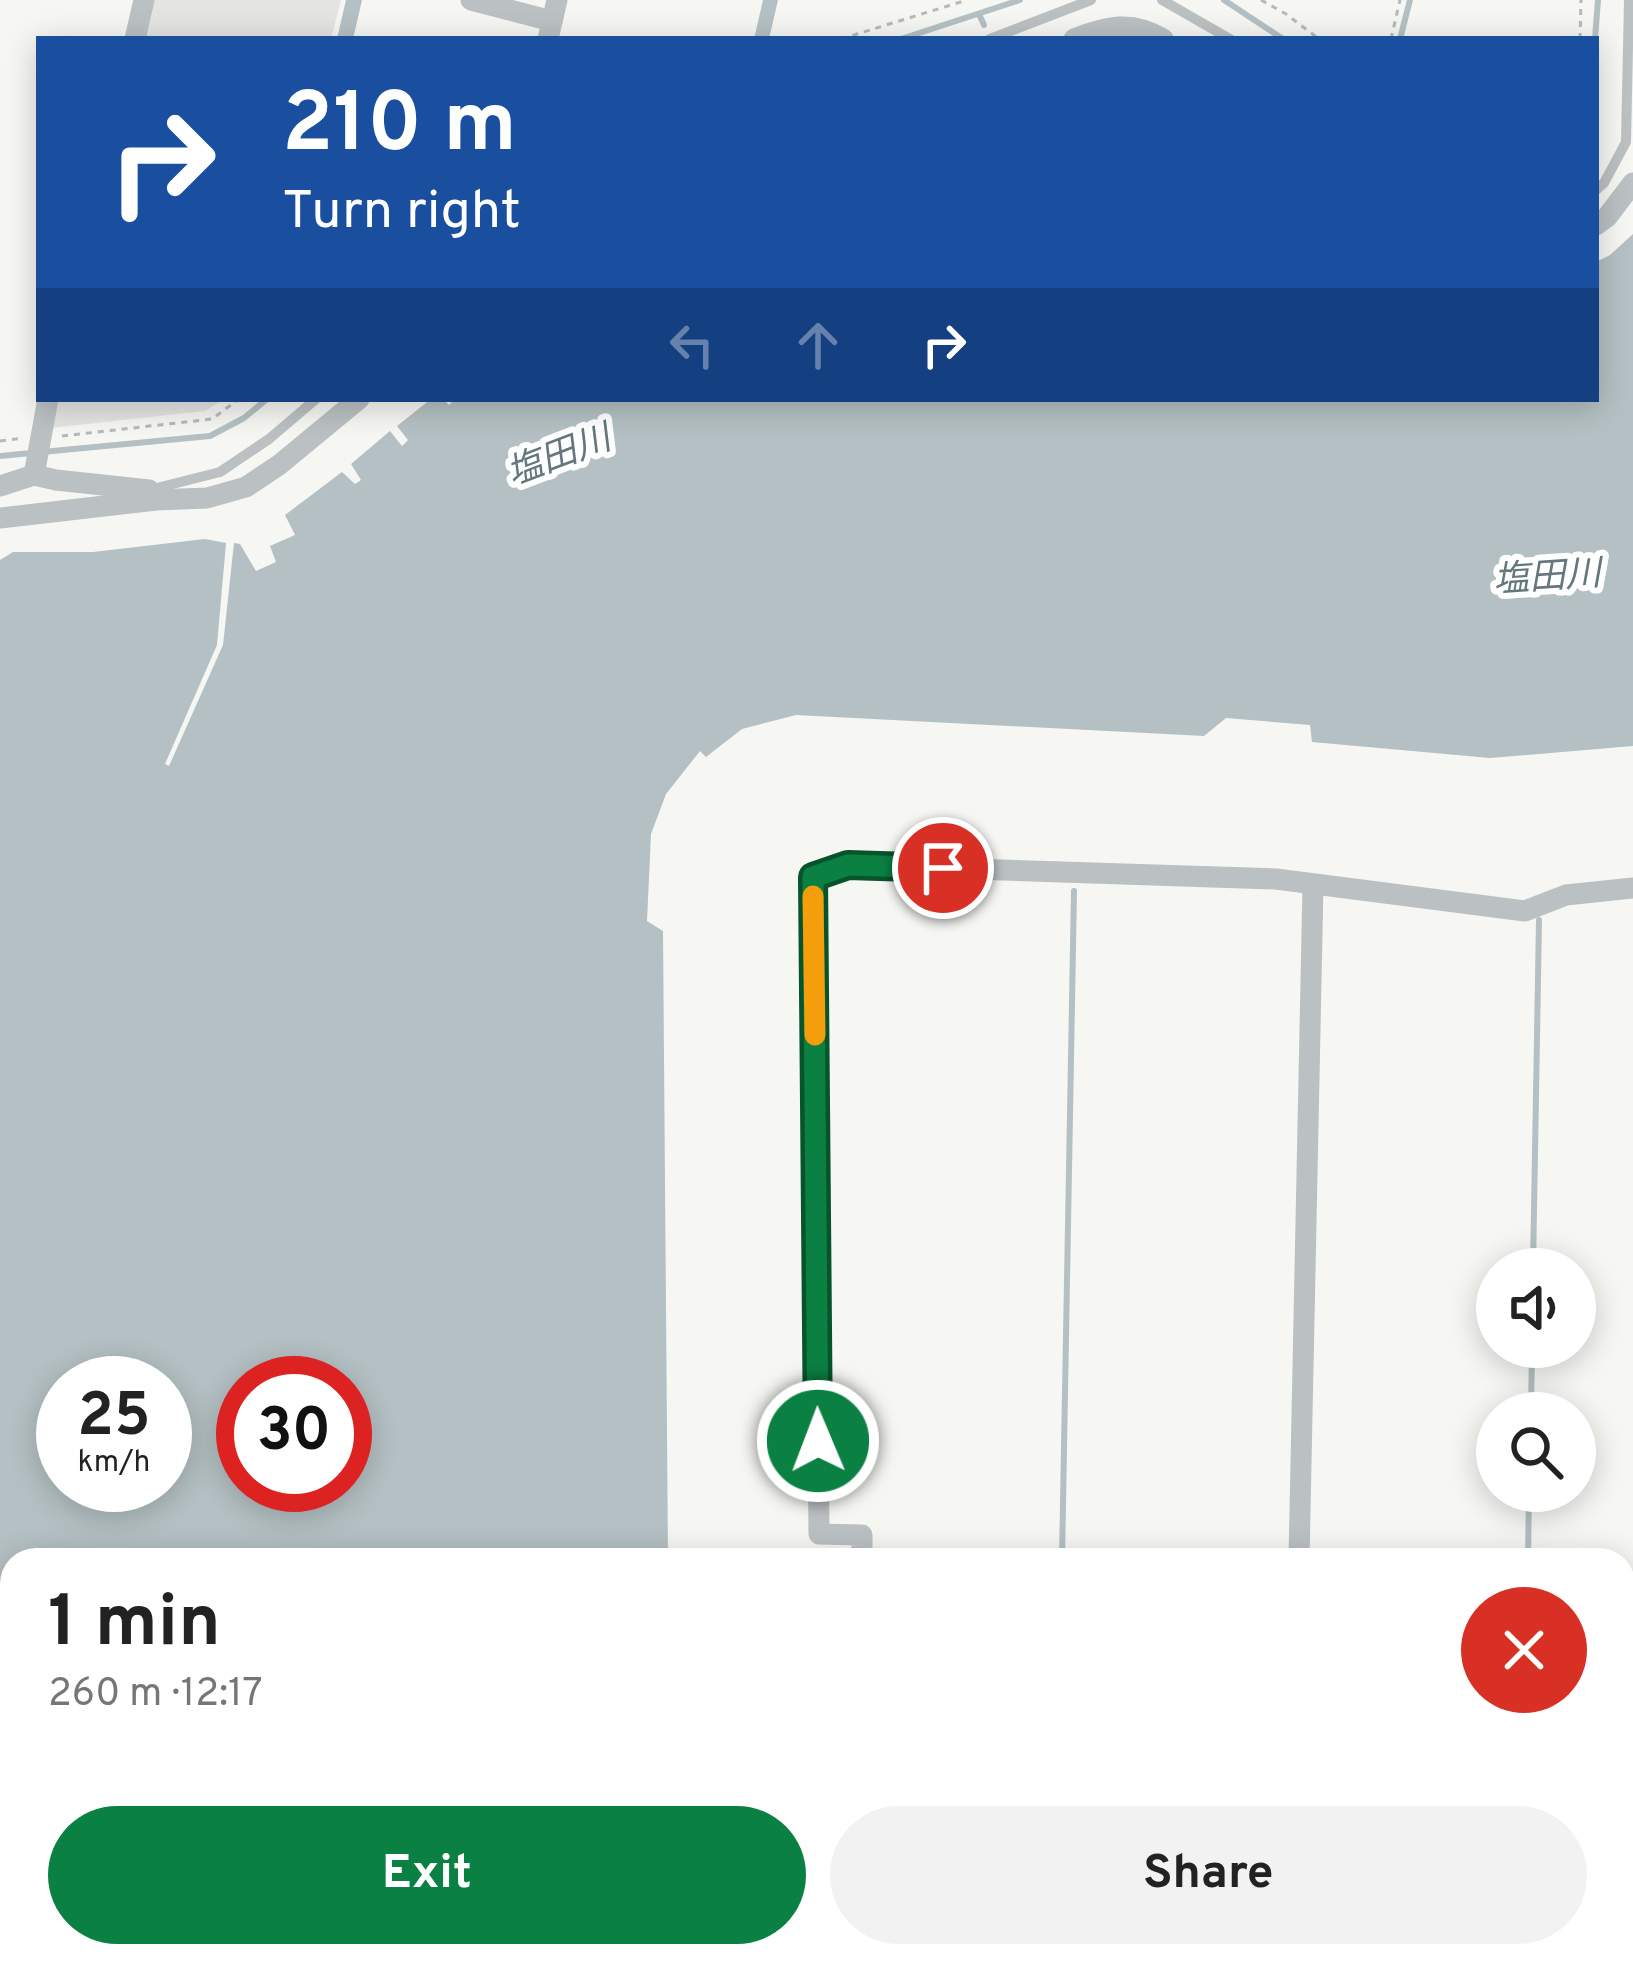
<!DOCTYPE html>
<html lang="en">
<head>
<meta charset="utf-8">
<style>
  :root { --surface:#fff; --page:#f2f2f2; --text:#222; --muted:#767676; --accent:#0b8043 }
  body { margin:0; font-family:Overpass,"Noto Sans JP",sans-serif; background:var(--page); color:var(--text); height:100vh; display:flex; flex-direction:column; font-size:45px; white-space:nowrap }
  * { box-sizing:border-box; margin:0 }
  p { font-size:39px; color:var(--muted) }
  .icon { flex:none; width:66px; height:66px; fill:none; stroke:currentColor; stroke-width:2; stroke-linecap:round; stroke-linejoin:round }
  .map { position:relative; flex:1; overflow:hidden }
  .details { position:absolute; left:0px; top:1548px; width:1635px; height:420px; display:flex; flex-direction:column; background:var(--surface); border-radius:36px 36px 0 0; box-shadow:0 6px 30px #0003 }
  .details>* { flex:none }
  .hud { position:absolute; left:36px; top:36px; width:1563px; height:366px; border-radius:0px; box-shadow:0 6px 30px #0003; background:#1a4fa0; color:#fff; overflow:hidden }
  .tools { position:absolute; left:1476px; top:1248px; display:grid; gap:24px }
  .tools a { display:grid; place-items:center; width:120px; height:120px; border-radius:50%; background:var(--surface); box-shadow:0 6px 30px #0003; font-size:60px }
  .speed { position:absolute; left:36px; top:1356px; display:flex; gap:24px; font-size:60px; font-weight:700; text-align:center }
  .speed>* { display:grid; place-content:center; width:156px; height:156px; border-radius:50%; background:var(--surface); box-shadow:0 6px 30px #0003; line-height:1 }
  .speed small { font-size:30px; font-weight:400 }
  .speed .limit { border:18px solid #d22; background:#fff; color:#111 }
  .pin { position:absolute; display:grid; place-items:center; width:102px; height:102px; color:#fff; margin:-51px; border:6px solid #fff; border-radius:50%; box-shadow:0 3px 12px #0007 }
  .me { position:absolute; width:132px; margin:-66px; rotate:359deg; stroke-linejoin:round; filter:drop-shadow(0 0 9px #0008) }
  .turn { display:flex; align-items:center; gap:42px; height:252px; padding:0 48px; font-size:54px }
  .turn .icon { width:156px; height:156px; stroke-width:2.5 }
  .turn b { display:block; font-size:84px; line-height:102px }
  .lanes { display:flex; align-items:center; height:114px; padding:0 48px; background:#0003; justify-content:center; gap:60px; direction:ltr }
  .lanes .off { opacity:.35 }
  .round { display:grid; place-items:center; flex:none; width:126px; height:126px; border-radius:63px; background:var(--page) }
  .overview { display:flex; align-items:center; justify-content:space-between; height:204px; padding:0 48px }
  h1 { font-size:72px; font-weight:700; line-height:90px }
  .primary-button { display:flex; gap:24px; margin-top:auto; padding:24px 48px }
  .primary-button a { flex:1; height:138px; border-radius:72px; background:var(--accent); color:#fff; font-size:48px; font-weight:700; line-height:138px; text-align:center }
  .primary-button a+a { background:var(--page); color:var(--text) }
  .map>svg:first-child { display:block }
  .built { fill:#e4e5e3 }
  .water { fill:#b4c0c3; fill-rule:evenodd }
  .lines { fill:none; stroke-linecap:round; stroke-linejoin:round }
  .stream { stroke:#b4c0c3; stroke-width:6 }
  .path { stroke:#b6b9bc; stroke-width:3; stroke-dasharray:6 6; stroke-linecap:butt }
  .lane { stroke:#bbc0c3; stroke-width:10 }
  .street { stroke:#bbc0c3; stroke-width:21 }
  .route-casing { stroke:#07532c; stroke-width:30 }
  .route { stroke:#0b8043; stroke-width:21 }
  .slow { stroke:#f59e0b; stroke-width:21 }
  .labels { text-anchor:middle; stroke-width:12; stroke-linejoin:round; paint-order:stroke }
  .water-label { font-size:36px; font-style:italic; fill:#64777d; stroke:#fff }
</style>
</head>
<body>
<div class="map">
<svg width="1633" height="1968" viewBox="0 0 1633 1968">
  <rect width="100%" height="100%" fill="#f6f6f3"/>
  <g class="built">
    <polygon points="153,0 341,0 331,39 144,39"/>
    <polygon points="57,399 224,399 205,411 50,428"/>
  </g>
  <g class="water">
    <polygon points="346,0 362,0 353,39 337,39"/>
    <polygon points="763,0 778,0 769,39 754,39"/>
    <path d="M1633,234V746L1490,758L1312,742L1310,725L1226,718L1204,736L796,715L742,729L706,757L700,751L666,794L651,834L647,921L663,931L668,1560H12V1956H670V1968H0V560L13,552H93L205,539L226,543L217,645L165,764L169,766L223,645L234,543L240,544L256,571L276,562L270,546L295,535L285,515L342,472L355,484L361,480L351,464L390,431L402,446L408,440L397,426L431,399H443L449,405L455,399H1596V262L1610,255ZM63,1383H165V1485H63ZM243,1383H345V1485H243Z"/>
  </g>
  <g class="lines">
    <g class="stream">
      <polyline points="1224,0 1283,39"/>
      <polyline points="979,14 984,25"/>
      <polyline points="901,39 1020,0"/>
      <polyline points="1400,39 1410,0"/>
      <polyline points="1595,39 1598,0"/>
      <polyline points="0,456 210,436 244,418 267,399"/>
      <polyline points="1533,1269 1539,920"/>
      <polyline points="1531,1413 1532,1347"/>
      <polyline points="818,1560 834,1560"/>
      <polyline points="1062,1560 1074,891"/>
      <polyline points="1528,1560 1529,1491"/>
      <polyline points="1623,1576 1633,1577"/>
      <polyline points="802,1956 802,1968"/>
      <polyline points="1053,1968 1053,1956"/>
      <polyline points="1519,1968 1519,1956"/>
    </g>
    <g class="path">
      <polyline points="1261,0 1286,14 1319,39"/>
      <polyline points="841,39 967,0"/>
      <polyline points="1391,39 1400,0"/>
      <polyline points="1580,39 1581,0"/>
      <polyline points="62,436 212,419 239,399"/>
      <polyline points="0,441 23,438"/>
    </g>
    <g class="lane">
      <polyline points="1162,0 1230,39"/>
      <polyline points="990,39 1091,0"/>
      <polyline points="1596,190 1604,183 1626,142 1629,0"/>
      <polyline points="149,490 220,472 269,439 316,399"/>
    </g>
    <g class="street">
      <polyline points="471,0 552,21"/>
      <polyline points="135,39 144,0"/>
      <polyline points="548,39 557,0"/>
      <path d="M1074,39C1107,26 1132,20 1163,39"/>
      <polyline points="1596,225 1607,217 1633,183"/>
      <polyline points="34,475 56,480 149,490 152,494"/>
      <polyline points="0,486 34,475 48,399"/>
      <polyline points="0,518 156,500 207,498 246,487 279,465 359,399"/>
      <polyline points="862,1549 862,1535 819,1534 813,877 847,865 1276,879 1525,911 1566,895 1633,888"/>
      <polyline points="1299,1560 1313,885"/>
      <polyline points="1623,1605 1633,1605"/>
      <polyline points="824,1968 824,1956"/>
      <polyline points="1289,1968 1289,1956"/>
    </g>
  </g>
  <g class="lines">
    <defs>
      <polyline id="route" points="818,1441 813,877 848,865 943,868"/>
    </defs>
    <use href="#route" class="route-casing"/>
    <use href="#route" class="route"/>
    <polyline class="slow" points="813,896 815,1035"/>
  </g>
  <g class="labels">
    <g class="water-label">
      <text transform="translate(558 454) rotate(-21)" y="13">塩田川</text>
      <text transform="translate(1547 575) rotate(-4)" y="13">塩田川</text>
    </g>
  </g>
</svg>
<div class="tools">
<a><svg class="icon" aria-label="sound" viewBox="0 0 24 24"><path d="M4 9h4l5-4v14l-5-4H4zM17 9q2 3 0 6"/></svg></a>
<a><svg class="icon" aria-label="search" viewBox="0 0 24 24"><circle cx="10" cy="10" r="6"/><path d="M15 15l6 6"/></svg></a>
</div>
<div class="speed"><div>25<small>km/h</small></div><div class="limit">30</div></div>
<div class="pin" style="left:943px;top:868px;background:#d93025"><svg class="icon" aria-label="arrive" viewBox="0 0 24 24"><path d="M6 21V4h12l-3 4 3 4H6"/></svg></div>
<svg class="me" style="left:818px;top:1441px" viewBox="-20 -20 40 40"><circle r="17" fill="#0b8043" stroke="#fff" stroke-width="3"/><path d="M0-11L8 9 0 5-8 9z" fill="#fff"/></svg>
<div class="hud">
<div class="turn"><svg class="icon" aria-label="right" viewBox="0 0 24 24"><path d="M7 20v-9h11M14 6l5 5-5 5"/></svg><div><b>210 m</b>Turn right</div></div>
<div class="lanes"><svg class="icon off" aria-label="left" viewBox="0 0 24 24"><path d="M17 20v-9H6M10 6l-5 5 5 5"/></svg><svg class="icon off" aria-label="ahead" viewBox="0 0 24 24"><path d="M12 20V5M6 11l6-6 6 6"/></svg><svg class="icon" aria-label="right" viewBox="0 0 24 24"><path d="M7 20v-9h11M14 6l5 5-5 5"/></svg></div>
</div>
<section class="details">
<div class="overview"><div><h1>1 min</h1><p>260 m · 12:17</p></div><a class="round" style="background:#d93025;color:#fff"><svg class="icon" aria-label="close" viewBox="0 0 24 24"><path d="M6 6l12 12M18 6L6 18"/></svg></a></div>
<div class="primary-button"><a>Exit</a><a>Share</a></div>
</section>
</div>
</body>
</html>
